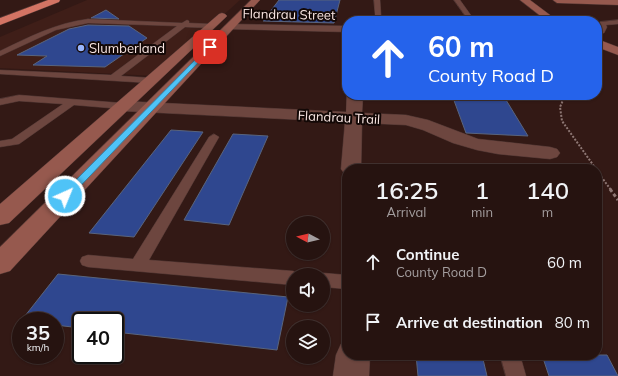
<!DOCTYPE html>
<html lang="en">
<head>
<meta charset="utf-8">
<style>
  :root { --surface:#261310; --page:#32201e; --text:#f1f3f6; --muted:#a49e9f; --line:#423230 }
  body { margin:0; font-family:Mulish,sans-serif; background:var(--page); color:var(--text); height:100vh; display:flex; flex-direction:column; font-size:15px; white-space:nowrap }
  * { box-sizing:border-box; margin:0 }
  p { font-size:13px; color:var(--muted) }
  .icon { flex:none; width:22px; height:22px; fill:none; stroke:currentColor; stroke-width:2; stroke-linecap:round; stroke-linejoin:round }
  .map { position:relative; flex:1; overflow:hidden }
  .panel { position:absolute; left:342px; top:164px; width:260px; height:196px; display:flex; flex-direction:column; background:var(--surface); border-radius:16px; box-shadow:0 1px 3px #0004,0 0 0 1px var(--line) }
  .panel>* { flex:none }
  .banner { position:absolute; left:342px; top:16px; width:260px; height:84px; border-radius:16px; box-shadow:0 1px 3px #0004,0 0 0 1px var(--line); background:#2563eb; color:#fff; overflow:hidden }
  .needle { width:26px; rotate:277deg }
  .buttons { position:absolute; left:286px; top:216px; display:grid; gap:8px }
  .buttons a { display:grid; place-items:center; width:44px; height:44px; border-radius:50%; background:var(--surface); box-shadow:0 1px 3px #0004,0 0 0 1px var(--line); font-size:20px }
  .speed { position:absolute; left:12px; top:312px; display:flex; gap:8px; font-size:20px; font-weight:700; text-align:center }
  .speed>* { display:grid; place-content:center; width:52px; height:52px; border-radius:50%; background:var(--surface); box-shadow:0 1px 3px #0004,0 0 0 1px var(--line); line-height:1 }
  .speed small { font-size:10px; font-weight:400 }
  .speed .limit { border:2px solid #111; border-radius:6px; background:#fff; color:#111 }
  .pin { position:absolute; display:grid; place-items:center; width:34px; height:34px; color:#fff; margin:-17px; border-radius:8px; box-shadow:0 2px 6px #0006 }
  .me { position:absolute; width:44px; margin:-22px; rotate:44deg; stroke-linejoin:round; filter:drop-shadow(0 0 3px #0008) }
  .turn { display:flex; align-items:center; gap:14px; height:84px; padding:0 20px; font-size:18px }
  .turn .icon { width:52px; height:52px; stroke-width:2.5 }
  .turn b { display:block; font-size:28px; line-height:34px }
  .eta { display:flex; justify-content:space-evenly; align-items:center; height:68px; text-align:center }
  .eta b { font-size:24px; font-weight:600; line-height:28px }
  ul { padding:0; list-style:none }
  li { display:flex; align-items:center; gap:12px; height:60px; padding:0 20px }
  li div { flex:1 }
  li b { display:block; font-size:15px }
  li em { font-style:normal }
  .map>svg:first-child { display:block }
  .built { fill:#3f1e18 }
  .building { fill:#2f478f; stroke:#59647d }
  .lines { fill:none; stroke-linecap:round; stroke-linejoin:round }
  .lane-casing { stroke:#4e3532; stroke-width:1 }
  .street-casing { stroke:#4e3532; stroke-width:1 }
  .secondary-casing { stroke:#4e3532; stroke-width:1 }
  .highway-casing { stroke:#4e3532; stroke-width:1 }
  .path-far1 { stroke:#8e7774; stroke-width:2; stroke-dasharray:2 1.5; stroke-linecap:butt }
  .path { stroke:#8e7774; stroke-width:3; stroke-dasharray:3.5 2.5; stroke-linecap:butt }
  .lane { fill:#6d463f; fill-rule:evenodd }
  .street { fill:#6d463f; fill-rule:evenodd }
  .secondary { fill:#96594e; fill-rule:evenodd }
  .highway { fill:#d37464; fill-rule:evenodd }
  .route { fill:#4fc3f7; stroke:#337fa1 }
  .poi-dot { fill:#99b5fd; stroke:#130806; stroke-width:1.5 }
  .labels { text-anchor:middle; stroke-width:4; stroke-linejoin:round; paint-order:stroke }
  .far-street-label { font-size:13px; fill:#f7e4e1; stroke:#130806 }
  .far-poi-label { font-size:13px; fill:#f7e4e1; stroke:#130806; text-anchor:start }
</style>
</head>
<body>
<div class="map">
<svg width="618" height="376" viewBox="0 0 618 376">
  <rect width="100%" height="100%" fill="#331915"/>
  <polygon class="built" points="87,0 240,0 156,76 0,68 0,37"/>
  <g class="building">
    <polygon points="279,0 340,0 334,23 263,21"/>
    <polygon points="106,10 119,19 91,18"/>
    <polygon points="88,25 129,26 147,38 105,67 33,65 47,56 17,55 69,29"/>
    <polygon points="452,95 503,95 528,136 466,133"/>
    <polygon points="171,130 203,132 134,237 89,233"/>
    <polygon points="233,134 268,136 229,225 184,220"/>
    <polygon points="58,274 288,297 277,350 115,332 115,321 81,321 81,328 55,325 55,321 21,321"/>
    <polygon points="416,355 482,355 487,376 418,376"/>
    <polygon points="542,355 607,355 618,376 549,376"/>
  </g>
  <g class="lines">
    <defs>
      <g id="lane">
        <polygon points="374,0 380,0 381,16 373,21 365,21 375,15"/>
        <polygon points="454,0 460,0 475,21 469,21"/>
        <path d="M88,19L182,23L187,20L189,21V23L211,24L214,26L211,28L185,27L121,76L153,78L154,80L150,83L0,74V70L111,75L177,26L88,23L56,30L0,56V51C29,37 56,23 88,19Z"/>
        <polygon points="618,20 618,24 606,25 607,27 604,33 597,34 597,30 600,30 600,22"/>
        <polygon points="19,95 122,103 127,106 122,109 74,105 19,144 0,147 0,141 12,139 63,104 19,101 0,105 0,99"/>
        <polygon points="214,134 219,137 149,260 293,271 300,275 293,275 293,285 88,267 82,265 80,261 82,257 88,255 133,259 209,137"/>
        <polygon points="323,273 347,275 347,289 323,287 323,275 318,275"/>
        <polygon points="500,355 520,355 526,376 506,376"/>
      </g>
      <g id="street">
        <polygon points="230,24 347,26 347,32 226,29 225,27"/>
        <polygon points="347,95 363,95 362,113 406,115 428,120 478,139 550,147 557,149 560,153 557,157 550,159 498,154 477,150 453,143 423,130 406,125 362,123 361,169 347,169 347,174 344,173 341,169 345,122 122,111 116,109 114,106 116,103 122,101 346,112"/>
        <polygon points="347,342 347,355 370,355 369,376 333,376 336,355 341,344"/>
      </g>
      <g id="secondary">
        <polygon points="251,0 260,0 10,271 0,274 0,247"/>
        <polygon points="520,0 530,0 558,21 547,21"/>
        <polygon points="553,0 618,0 618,5 557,3"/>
        <polygon points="222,13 225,14 227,16 225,18 9,223 0,225 0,204 219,14"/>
        <polygon points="597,39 618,47 618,55 597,47"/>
      </g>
      <polygon id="highway" points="48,0 60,0 59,2 0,25 0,18"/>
    </defs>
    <use href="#lane" class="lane-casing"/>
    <use href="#street" class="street-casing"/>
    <use href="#secondary" class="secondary-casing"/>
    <use href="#highway" class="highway-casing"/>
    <g class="path-far1">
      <polyline points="563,95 564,98 560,107 562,121 596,169"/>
      <polyline points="597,171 611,190"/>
    </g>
    <polyline class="path" points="610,189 618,200"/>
    <use href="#lane" class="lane"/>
    <use href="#street" class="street"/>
    <use href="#secondary" class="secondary"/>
    <use href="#highway" class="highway"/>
  </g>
  <polygon class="route" points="210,45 212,48 69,198 62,198 61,196 62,194"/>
  <circle class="poi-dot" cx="81" cy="48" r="4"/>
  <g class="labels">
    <g class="far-street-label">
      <text transform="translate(289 14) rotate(1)" y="5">Flandrau Street</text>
      <text transform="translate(339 117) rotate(3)" y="5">Flandrau Trail</text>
    </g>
    <g class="far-poi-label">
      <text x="89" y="53">Slumberland</text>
    </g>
  </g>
</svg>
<div class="buttons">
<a><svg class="needle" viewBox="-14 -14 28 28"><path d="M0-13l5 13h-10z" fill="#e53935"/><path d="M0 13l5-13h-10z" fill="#a49e9f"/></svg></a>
<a><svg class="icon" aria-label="sound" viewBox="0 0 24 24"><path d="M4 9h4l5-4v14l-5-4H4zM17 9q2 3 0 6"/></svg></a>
<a><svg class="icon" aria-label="layers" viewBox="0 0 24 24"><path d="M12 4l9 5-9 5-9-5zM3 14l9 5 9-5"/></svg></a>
</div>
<div class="speed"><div>35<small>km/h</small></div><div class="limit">40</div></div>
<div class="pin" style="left:210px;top:47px;background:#d93025"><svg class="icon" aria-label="arrive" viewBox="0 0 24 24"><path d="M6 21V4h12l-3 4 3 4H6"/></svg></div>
<svg class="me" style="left:65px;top:196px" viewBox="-20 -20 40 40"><circle r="17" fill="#4fc3f7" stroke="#fff" stroke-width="3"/><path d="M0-11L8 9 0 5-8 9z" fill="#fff"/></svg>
<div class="banner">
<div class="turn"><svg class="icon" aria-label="ahead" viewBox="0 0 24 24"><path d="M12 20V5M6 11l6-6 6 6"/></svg><div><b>60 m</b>County Road D</div></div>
</div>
<section class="panel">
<div class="eta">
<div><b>16:25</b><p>Arrival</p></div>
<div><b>1</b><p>min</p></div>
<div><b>140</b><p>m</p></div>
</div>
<ul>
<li><svg class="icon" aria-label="ahead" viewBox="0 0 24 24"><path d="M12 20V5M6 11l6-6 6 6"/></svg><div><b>Continue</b><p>County Road D</p></div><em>60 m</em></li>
<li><svg class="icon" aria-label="arrive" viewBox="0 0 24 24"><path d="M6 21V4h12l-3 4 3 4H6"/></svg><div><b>Arrive at destination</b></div><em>80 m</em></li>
</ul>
</section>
</div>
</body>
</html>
